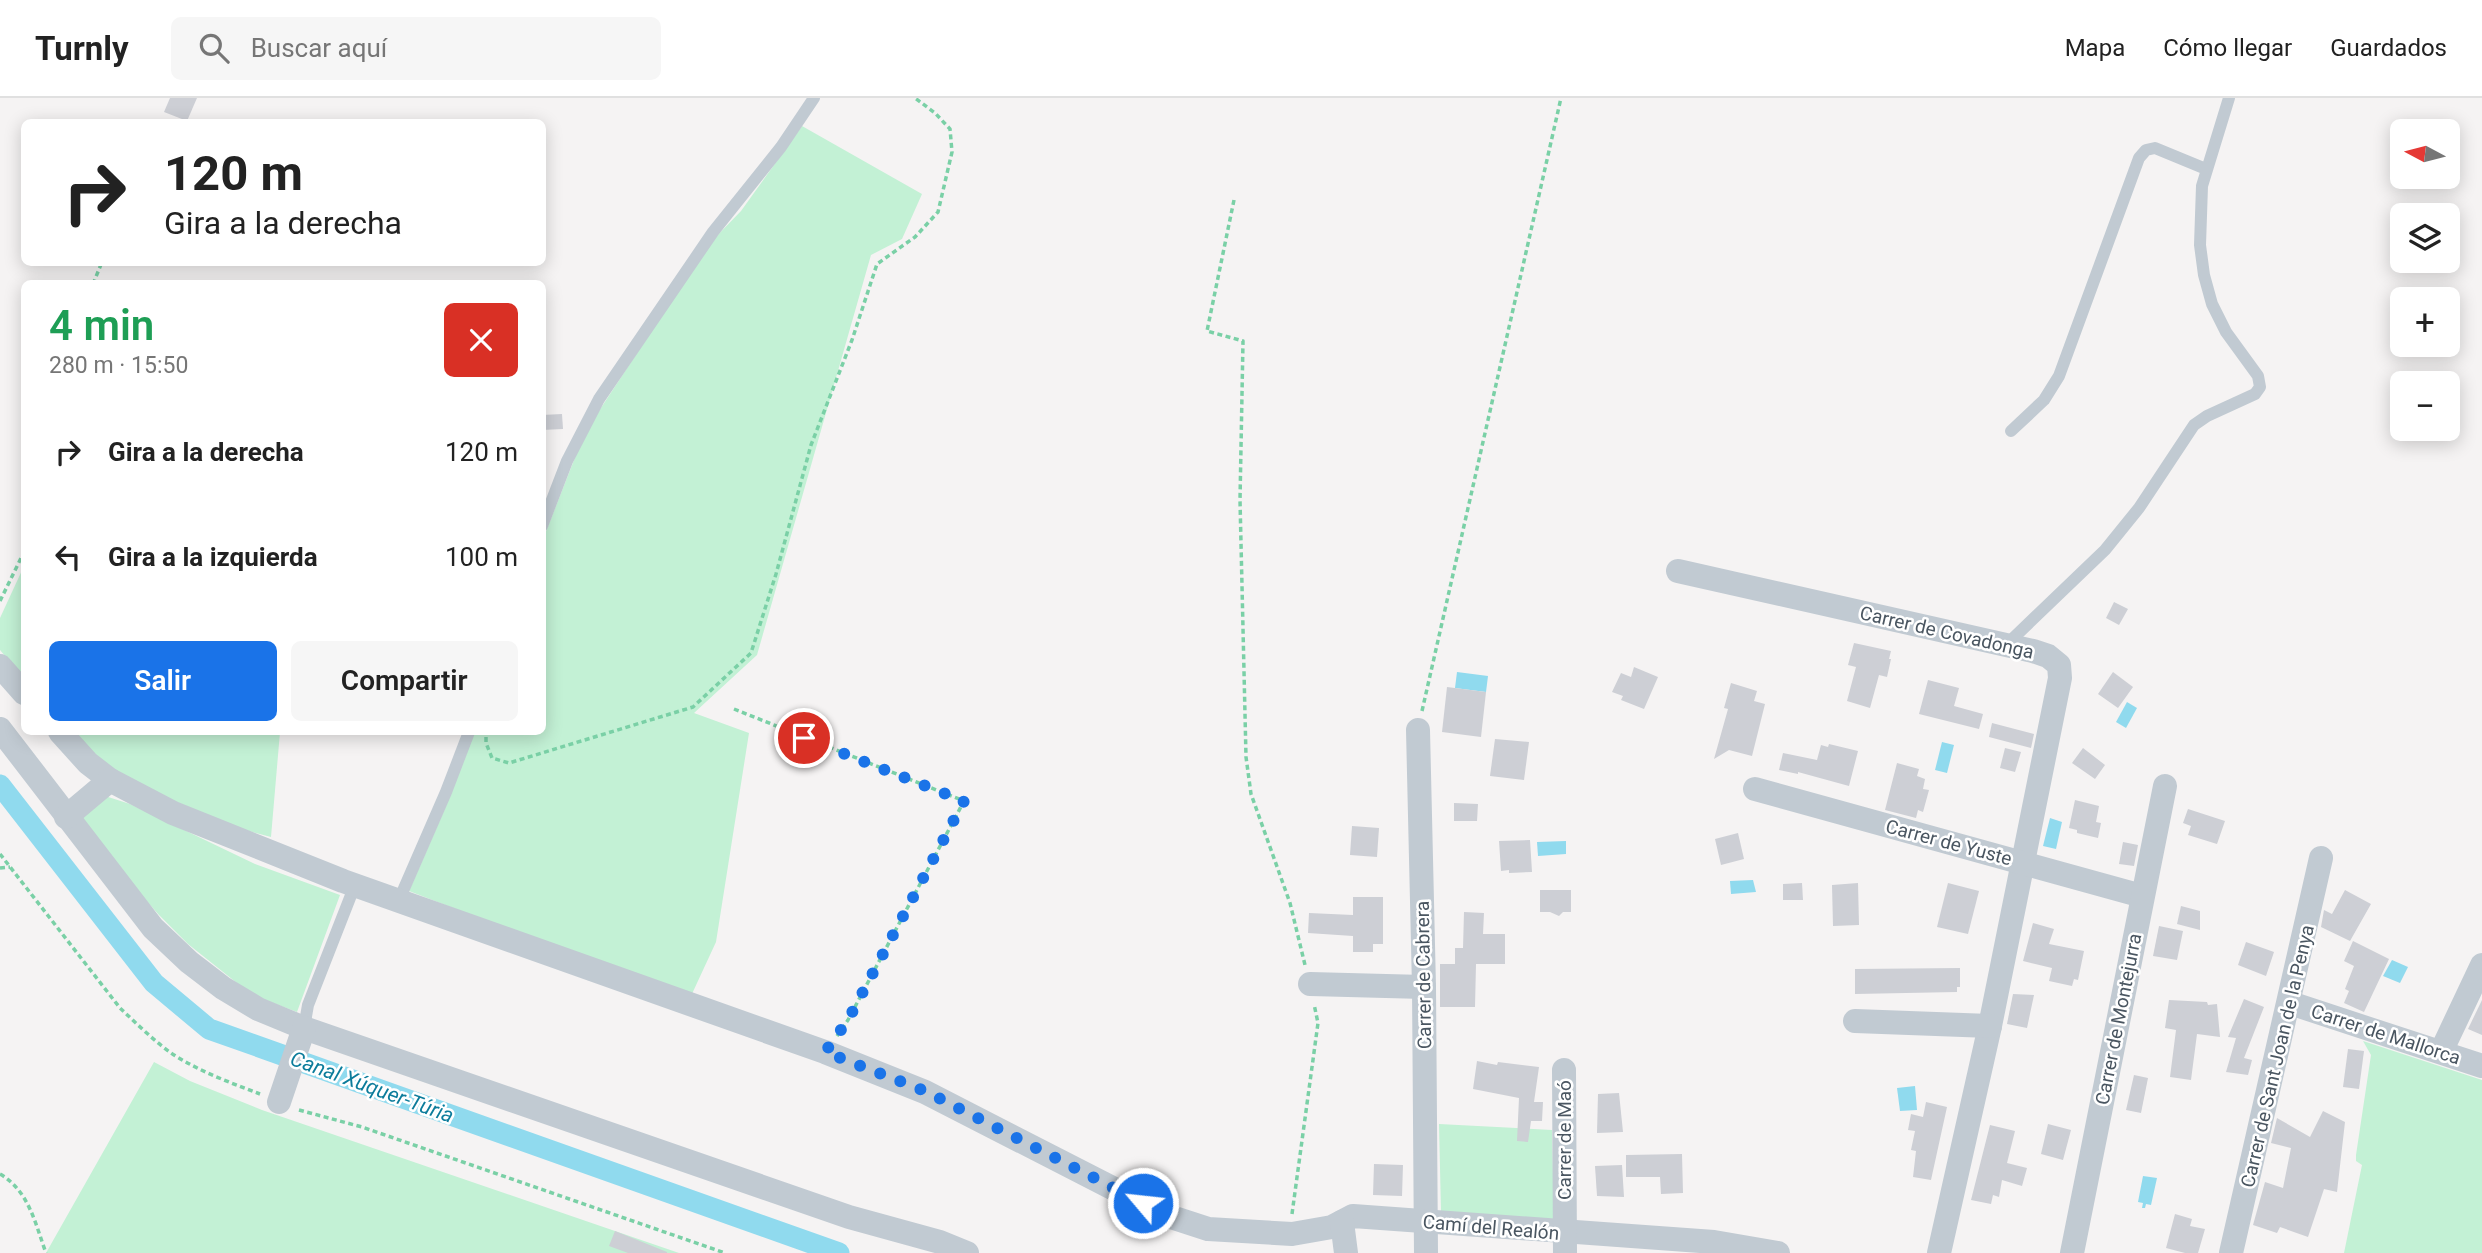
<!DOCTYPE html>
<html lang="es">
<head>
<meta charset="utf-8">
<style>
  :root { --surface:#fff; --page:#f6f6f6; --text:#222; --muted:#767676; --line:#e0e0e0; --accent:#1a73e8 }
  body { margin:0; font-family:Roboto,sans-serif; background:var(--page); color:var(--text); height:100vh; display:flex; flex-direction:column; font-size:26px; white-space:nowrap }
  * { box-sizing:border-box; margin:0 }
  p { font-size:23px; color:var(--muted) }
  .icon { flex:none; width:38px; height:38px; fill:none; stroke:currentColor; stroke-width:2; stroke-linecap:round; stroke-linejoin:round }
  .map { position:relative; flex:1; overflow:hidden }
  .details { position:absolute; left:21px; top:182px; width:525px; height:455px; display:flex; flex-direction:column; background:var(--surface); border-radius:10px; box-shadow:0 4px 18px #0003 }
  .details>* { flex:none }
  .banner { position:absolute; left:21px; top:21px; width:525px; height:147px; border-radius:10px; box-shadow:0 4px 18px #0003; background:#fff; color:var(--text); overflow:hidden }
  .needle { width:46px; rotate:277deg }
  .tools { position:absolute; left:2390px; top:21px; display:grid; gap:14px }
  .tools a { display:grid; place-items:center; width:70px; height:70px; border-radius:10px; background:var(--surface); box-shadow:0 4px 18px #0003; font-size:35px }
  .pin { position:absolute; display:grid; place-items:center; width:60px; height:60px; color:#fff; margin:-30px; border:4px solid #fff; border-radius:50%; box-shadow:0 2px 7px #0007 }
  .me { position:absolute; width:77px; margin:-38px; rotate:298deg; stroke-linejoin:round; filter:drop-shadow(0 0 5px #0008) }
  .turn { display:flex; align-items:center; gap:24px; height:147px; padding:0 28px; font-size:32px }
  .turn .icon { width:91px; height:91px; stroke-width:2.5 }
  .turn b { display:block; font-size:49px; line-height:60px }
  .round { display:grid; place-items:center; flex:none; width:74px; height:74px; border-radius:10px; background:var(--page) }
  .headline { display:flex; align-items:center; justify-content:space-between; height:119px; padding:0 28px }
  h1 { font-size:42px; font-weight:600; line-height:52px; color:#1e9e55 }
  .cta { display:flex; gap:14px; margin-top:auto; padding:14px 28px }
  .cta a { flex:1; height:80px; border-radius:10px; background:var(--accent); color:#fff; font-size:28px; font-weight:600; line-height:80px; text-align:center }
  .cta a+a { background:var(--page); color:var(--text) }
  ul { padding:0; list-style:none }
  li { display:flex; align-items:center; gap:21px; height:105px; padding:0 28px }
  li div { flex:1 }
  li b { display:block; font-size:26px }
  li em { font-style:normal }
  header { display:flex; align-items:center; gap:42px; box-sizing:border-box; height:98px; padding:0 35px; background:var(--surface); border-bottom:2px solid var(--line) }
  header strong { font-size:33px }
  nav { display:flex; gap:38px; margin-inline-start:auto; font-size:24px }
  .search { width:490px; height:63px; background:var(--page); display:flex; align-items:center; gap:18px; box-sizing:border-box; padding:0 24px; border-radius:10px; color:var(--muted); font-size:26px }
  .map>svg:first-child { display:block }
  .green { fill:#c3f1d5 }
  .water { fill:#90daee }
  .lines { fill:none; stroke-linecap:round; stroke-linejoin:round }
  .canal { stroke:#90daee; stroke-width:21 }
  .building { fill:#cdcfd5 }
  .path { stroke:#7ad0a6; stroke-width:3.5; stroke-dasharray:5 3.5; stroke-linecap:butt }
  .lane { stroke:#c1cad2; stroke-width:12 }
  .street { stroke:#c1cad2; stroke-width:24 }
  .route { stroke:#1a73e8; stroke-width:12; stroke-dasharray:0 21.6 }
  .labels { text-anchor:middle; stroke-width:5; stroke-linejoin:round; paint-order:stroke }
  .street-label { font-size:19px; fill:#4a5661; stroke:#fff }
  .water-label { font-size:21px; font-style:italic; fill:#0c7c9b; stroke:#fff }
</style>
</head>
<body>
<header>
<strong>Turnly</strong>
<div class="search"><svg class="icon" aria-label="search" viewBox="0 0 24 24"><circle cx="10" cy="10" r="6"/><path d="M15 15l6 6"/></svg>Buscar aquí</div>
<nav><a>Mapa</a><a>Cómo llegar</a><a>Guardados</a></nav>
</header>
<div class="map">
<svg width="2482" height="1155" viewBox="0 0 2482 1155">
  <rect width="100%" height="100%" fill="#f5f3f3"/>
  <g class="green">
    <polygon points="802,28 922,96 902,141 871,157 757,557 694,615 749,635 716,844 691,898 570,855 409,793 446,708 473,634 542,634 543,441 576,357 591,325 708,147 741,113"/>
    <polygon points="24,468 24,580 0,552 0,520"/>
    <path d="M73,634H280L271,739C229,728 187,715 148,696C121,682 94,655 73,634Z"/>
    <polygon points="102,697 130,706 255,766 340,797 297,914 252,897 188,846 159,817 112,764 79,716"/>
    <polygon points="2363,943 2482,982 2482,1155 2344,1155 2362,1067 2356,1063 2356,1057 2371,957"/>
    <polygon points="154,964 190,983 262,1012 679,1155 46,1155"/>
    <polygon points="1439,1026 1552,1032 1554,1121 1441,1114"/>
  </g>
  <g class="water">
    <polygon points="1457,574 1488,578 1486,594 1455,590"/>
    <polygon points="2127,604 2137,610 2126,630 2116,624"/>
    <polygon points="1942,644 1954,647 1947,675 1935,672"/>
    <polygon points="2050,720 2062,724 2056,751 2043,748"/>
    <polygon points="1566,743 1566,756 1538,758 1537,744"/>
    <polygon points="1753,782 1756,794 1731,796 1730,783"/>
    <polygon points="2392,862 2408,869 2400,885 2383,878"/>
    <polygon points="1915,988 1917,1012 1900,1013 1897,990"/>
    <polygon points="2143,1078 2157,1080 2151,1107 2146,1106 2145,1110 2142,1110 2143,1105 2138,1104"/>
  </g>
  <g class="lines">
    <polyline class="canal" points="0,687 154,885 209,931 839,1155"/>
  </g>
  <g class="building">
    <polygon points="170,0 197,0 187,23 164,14"/>
    <polygon points="562,316 563,331 542,332 542,317"/>
    <polygon points="2114,504 2128,511 2119,527 2106,520"/>
    <polygon points="1854,545 1891,553 1889,561 1891,561 1887,579 1879,577 1870,610 1847,603 1856,569 1848,567"/>
    <polygon points="1634,569 1658,579 1644,611 1621,602 1623,598 1612,594 1621,575 1631,579"/>
    <polygon points="2113,574 2133,589 2118,610 2098,596"/>
    <polygon points="1928,582 1959,590 1954,608 1983,616 1979,631 1919,616"/>
    <polygon points="1731,585 1757,593 1754,603 1765,606 1752,658 1729,652 1714,661 1728,611 1724,610"/>
    <polygon points="1447,589 1486,594 1481,639 1442,634"/>
    <polygon points="1992,625 2034,636 2031,650 1989,639"/>
    <polygon points="1495,641 1529,644 1524,682 1490,678"/>
    <polygon points="1829,646 1858,653 1849,688 1798,674 1798,676 1779,672 1783,655 1817,662 1821,647 1828,649"/>
    <polygon points="2005,650 2021,654 2015,674 2000,670"/>
    <polygon points="2083,650 2105,667 2095,681 2072,665"/>
    <polygon points="1897,665 1919,671 1917,678 1925,681 1923,691 1929,692 1923,714 1918,712 1916,720 1885,712"/>
    <polygon points="2075,702 2099,708 2096,724 2101,725 2098,740 2077,735 2077,732 2069,730"/>
    <polygon points="1454,705 1478,706 1477,723 1454,723"/>
    <polygon points="2188,711 2225,723 2217,746 2188,737 2191,728 2183,725"/>
    <polygon points="1352,728 1379,730 1377,759 1350,757"/>
    <polygon points="1738,735 1744,761 1721,767 1715,741"/>
    <polygon points="1530,742 1532,774 1509,775 1509,772 1501,773 1499,743"/>
    <polygon points="2123,744 2138,747 2134,768 2119,766"/>
    <polygon points="1802,785 1803,802 1783,802 1783,786"/>
    <polygon points="1858,785 1859,827 1833,828 1832,787"/>
    <polygon points="1948,785 1979,793 1968,836 1937,829"/>
    <polygon points="1540,792 1571,792 1571,814 1563,814 1559,818 1550,814 1540,814"/>
    <polygon points="2345,792 2371,806 2350,843 2321,829 2324,812 2332,816"/>
    <polygon points="1353,799 1383,799 1383,846 1373,846 1373,854 1353,854 1353,838 1308,835 1309,815 1353,817"/>
    <polygon points="2181,808 2200,813 2200,832 2177,826"/>
    <polygon points="1464,814 1484,815 1483,836 1505,836 1505,866 1476,866 1475,909 1440,909 1440,866 1455,866 1455,850 1463,850"/>
    <polygon points="2033,825 2054,831 2049,846 2084,853 2078,882 2074,881 2072,888 2049,883 2052,870 2023,863"/>
    <polygon points="2159,828 2183,833 2177,862 2153,858"/>
    <polygon points="2353,843 2389,861 2364,914 2344,905 2349,893 2345,891 2354,868 2344,863"/>
    <polygon points="2246,844 2274,854 2266,878 2238,867"/>
    <polygon points="1960,870 1960,889 1957,889 1957,894 1855,896 1855,871"/>
    <polygon points="2013,896 2034,897 2027,930 2007,926"/>
    <polygon points="2244,901 2264,909 2244,960 2252,962 2248,977 2226,974 2236,940 2228,939"/>
    <polygon points="2169,902 2207,904 2208,907 2217,906 2220,939 2197,936 2191,982 2170,979 2176,932 2165,930"/>
    <polygon points="2482,902 2482,937 2468,931"/>
    <polygon points="2348,951 2364,953 2359,991 2343,989"/>
    <polygon points="1477,963 1497,967 1498,964 1539,969 1534,1004 1543,1004 1542,1023 1531,1023 1528,1044 1517,1043 1519,1000 1473,991"/>
    <polygon points="2134,977 2148,980 2141,1015 2126,1012"/>
    <polygon points="1619,995 1623,1034 1597,1035 1598,996"/>
    <polygon points="1926,1004 1947,1009 1931,1082 1913,1079 1916,1053 1911,1052 1915,1033 1908,1032 1911,1016 1923,1019"/>
    <polygon points="2323,1013 2345,1024 2337,1094 2324,1091 2308,1139 2280,1129 2277,1135 2253,1127 2265,1084 2283,1090 2291,1050 2271,1045 2277,1020 2310,1039"/>
    <polygon points="2048,1026 2071,1032 2063,1062 2041,1056"/>
    <polygon points="1990,1027 2015,1033 2007,1065 2027,1070 2022,1088 2002,1082 1999,1099 1993,1097 1991,1106 1971,1102"/>
    <polygon points="1682,1056 1683,1095 1661,1096 1660,1079 1626,1079 1626,1057"/>
    <polygon points="1374,1066 1403,1067 1402,1098 1373,1097"/>
    <polygon points="1622,1067 1624,1099 1597,1098 1595,1068"/>
    <polygon points="2175,1116 2192,1121 2190,1128 2205,1131 2198,1155 2185,1155 2166,1150"/>
    <polygon points="615,1133 667,1154 667,1155 628,1155 609,1148"/>
  </g>
  <g class="lines">
    <g class="path">
      <polyline points="1234,102 1207,233 1243,243 1240,402 1246,659 1251,696 1290,805 1305,867"/>
      <polyline points="93,186 102,164"/>
      <polyline points="0,503 24,454"/>
      <polyline points="734,611 964,703 848,922 837,938"/>
      <polyline points="1422,613 1561,0"/>
      <polyline points="486,639 486,645 492,660 509,665 693,609 751,555 776,476 811,347 852,242 877,166 915,139 938,114 952,54 950,31 935,15 915,0"/>
      <path d="M0,756L120,910C137,926 155,944 174,957C201,974 231,985 260,996"/>
      <polyline points="0,770 10,769"/>
      <polyline points="299,1012 362,1029 725,1155"/>
      <path d="M0,1076C29,1093 35,1125 46,1155"/>
      <polyline points="1292,1116 1318,925 1314,906"/>
    </g>
    <g class="lane">
      <polyline points="2011,333 2044,302 2059,278 2139,60 2146,52 2155,50 2206,71"/>
      <polyline points="542,428 567,363 599,301 713,134 781,49 814,0"/>
      <polyline points="2006,547 2105,452 2139,410 2194,327 2207,318 2255,296 2260,289 2258,278 2226,234 2212,206 2204,177 2200,147 2202,88 2229,0"/>
      <polyline points="399,802 446,694 469,634"/>
      <polyline points="304,930 308,907 355,787"/>
    </g>
    <g class="street">
      <polyline points="1678,473 2033,553 2048,558 2059,567 2060,580 1990,928 1939,1155"/>
      <polyline points="0,568 24,595"/>
      <polyline points="0,631 153,830 189,864 223,890 258,911 304,930 849,1119 940,1144 967,1155"/>
      <polyline points="1418,632 1424,889 1426,1155"/>
      <polyline points="60,634 88,665 110,682 173,715 343,783 825,954 925,994 1165,1117 1208,1131 1292,1136 1332,1129 1353,1118 1714,1144 1778,1155"/>
      <polyline points="1755,691 2142,798"/>
      <polyline points="66,719 110,682"/>
      <polyline points="1310,886 1424,889"/>
      <polyline points="2290,905 2482,968"/>
      <polyline points="1855,923 1990,928"/>
      <polyline points="2441,954 2482,867"/>
      <polyline points="1564,972 1565,1155"/>
      <polyline points="279,1004 304,930"/>
      <polyline points="1342,1124 1346,1155"/>
      <polyline points="2072,1155 2165,688"/>
      <polyline points="2231,1155 2321,760"/>
    </g>
  </g>
  <g class="lines">
    <polyline class="route" points="804,640 964,703 848,922 825,954 925,993 1143,1105"/>
  </g>
  <g class="labels">
    <g class="street-label">
      <text transform="translate(1947 534) rotate(13)" y="7">Carrer de Covadonga</text>
      <text transform="translate(1949 744) rotate(15)" y="7">Carrer de Yuste</text>
      <text transform="translate(1423 877) rotate(-91)" y="7">Carrer de Cabrera</text>
      <text transform="translate(2118 921) rotate(-79)" y="7">Carrer de Montejurra</text>
      <text transform="translate(2386 936) rotate(18)" y="7">Carrer de Mallorca</text>
      <text transform="translate(2277 958) rotate(-77)" y="7">Carrer de Sant Joan de la Penya</text>
      <text transform="translate(1564 1042) rotate(-90)" y="7">Carrer de Maó</text>
      <text transform="translate(1491 1129) rotate(5)" y="7">Camí del Realón</text>
    </g>
    <g class="water-label">
      <text transform="translate(372 989) rotate(20)" y="7">Canal Xúquer-Túria</text>
    </g>
  </g>
</svg>
<div class="tools">
<a><svg class="needle" viewBox="-14 -14 28 28"><path d="M0-13l5 13h-10z" fill="#e53935"/><path d="M0 13l5-13h-10z" fill="#767676"/></svg></a>
<a><svg class="icon" aria-label="layers" viewBox="0 0 24 24"><path d="M12 4l9 5-9 5-9-5zM3 14l9 5 9-5"/></svg></a>
<a>+</a>
<a>−</a>
</div>
<div class="pin" style="left:804px;top:640px;background:#d93025"><svg class="icon" aria-label="arrive" viewBox="0 0 24 24"><path d="M6 21V4h12l-3 4 3 4H6"/></svg></div>
<svg class="me" style="left:1143px;top:1105px" viewBox="-20 -20 40 40"><circle r="17" fill="#1a73e8" stroke="#fff" stroke-width="3"/><path d="M0-11L8 9 0 5-8 9z" fill="#fff"/></svg>
<div class="banner">
<div class="turn"><svg class="icon" aria-label="right" viewBox="0 0 24 24"><path d="M7 20v-9h11M14 6l5 5-5 5"/></svg><div><b>120 m</b>Gira a la derecha</div></div>
</div>
<section class="details">
<div class="headline"><div><h1>4 min</h1><p>280 m · 15:50</p></div><a class="round" style="background:#d93025;color:#fff"><svg class="icon" aria-label="close" viewBox="0 0 24 24"><path d="M6 6l12 12M18 6L6 18"/></svg></a></div>
<ul>
<li><svg class="icon" aria-label="right" viewBox="0 0 24 24"><path d="M7 20v-9h11M14 6l5 5-5 5"/></svg><div><b>Gira a la derecha</b></div><em>120 m</em></li>
<li><svg class="icon" aria-label="left" viewBox="0 0 24 24"><path d="M17 20v-9H6M10 6l-5 5 5 5"/></svg><div><b>Gira a la izquierda</b></div><em>100 m</em></li>
</ul>
<div class="cta"><a>Salir</a><a>Compartir</a></div>
</section>
</div>
</body>
</html>
